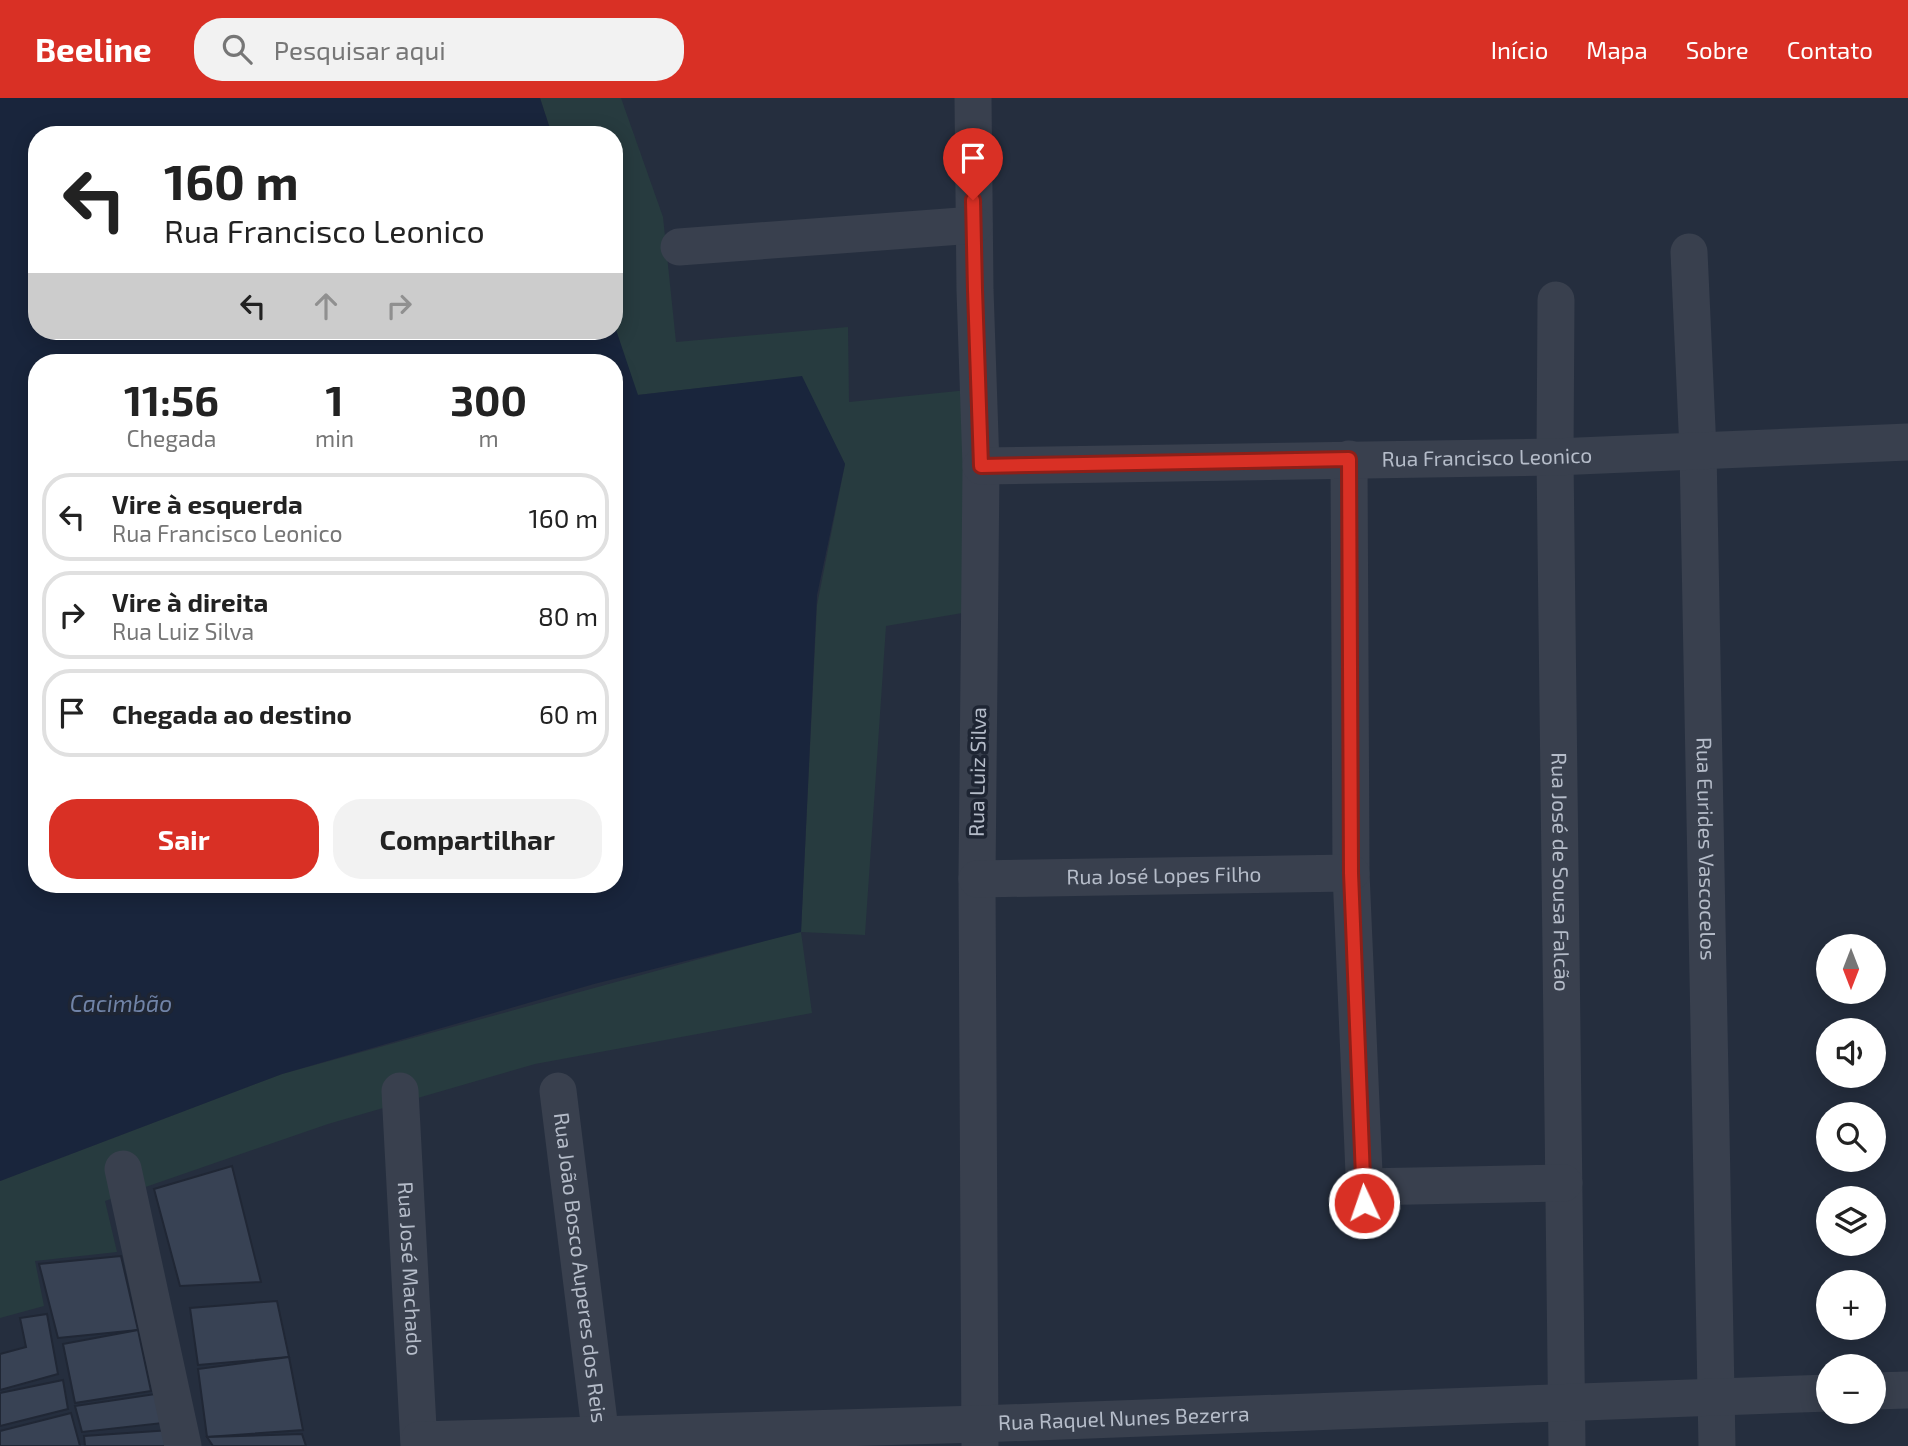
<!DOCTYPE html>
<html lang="pt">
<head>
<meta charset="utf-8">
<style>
  :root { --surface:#fff; --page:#f2f2f2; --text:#222; --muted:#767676; --line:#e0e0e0; --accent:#d93025 }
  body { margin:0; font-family:"Exo 2",sans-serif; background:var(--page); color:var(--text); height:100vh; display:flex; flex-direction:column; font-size:26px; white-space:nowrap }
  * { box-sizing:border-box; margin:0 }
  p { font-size:23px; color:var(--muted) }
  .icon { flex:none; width:38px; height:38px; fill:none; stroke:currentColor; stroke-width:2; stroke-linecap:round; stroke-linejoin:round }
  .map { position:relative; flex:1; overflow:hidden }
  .side { position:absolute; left:28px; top:256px; width:595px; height:539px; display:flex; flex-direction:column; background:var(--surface); border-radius:28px; box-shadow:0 4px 18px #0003 }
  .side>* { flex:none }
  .hud { position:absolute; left:28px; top:28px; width:595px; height:214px; border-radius:28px; box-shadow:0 4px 18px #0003; background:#fff; color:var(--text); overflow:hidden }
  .needle { width:46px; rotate:180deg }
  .fabs { position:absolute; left:1816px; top:836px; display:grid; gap:14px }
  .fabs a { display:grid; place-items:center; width:70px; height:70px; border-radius:50%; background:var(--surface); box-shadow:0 4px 18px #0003; font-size:35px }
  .pin { position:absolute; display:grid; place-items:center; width:60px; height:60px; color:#fff; margin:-72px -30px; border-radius:50% 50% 50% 0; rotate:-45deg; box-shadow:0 0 7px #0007 }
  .pin .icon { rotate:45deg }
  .me { position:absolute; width:77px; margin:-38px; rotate:357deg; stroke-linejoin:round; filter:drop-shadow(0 0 5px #0008) }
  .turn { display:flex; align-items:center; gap:24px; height:147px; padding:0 21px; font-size:32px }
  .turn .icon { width:91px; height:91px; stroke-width:2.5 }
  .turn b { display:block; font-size:49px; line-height:60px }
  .lanes { display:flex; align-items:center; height:66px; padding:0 21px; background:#0003; justify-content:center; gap:35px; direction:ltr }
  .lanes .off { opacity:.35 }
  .eta { display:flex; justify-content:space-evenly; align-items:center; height:119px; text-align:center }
  .eta b { font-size:42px; font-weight:700; line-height:49px }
  .action { display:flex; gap:14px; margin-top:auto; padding:14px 21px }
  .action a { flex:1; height:80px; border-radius:28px; background:var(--accent); color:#fff; font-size:28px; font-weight:700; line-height:80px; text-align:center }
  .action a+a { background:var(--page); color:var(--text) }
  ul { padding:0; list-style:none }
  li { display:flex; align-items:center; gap:21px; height:88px; margin:0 14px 10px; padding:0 7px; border:4px solid var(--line); border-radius:28px }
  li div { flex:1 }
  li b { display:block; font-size:26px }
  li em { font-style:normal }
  header { display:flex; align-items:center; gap:42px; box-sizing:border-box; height:98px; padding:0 35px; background:var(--accent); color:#fff }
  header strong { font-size:33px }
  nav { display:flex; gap:38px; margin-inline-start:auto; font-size:24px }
  .search { width:490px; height:63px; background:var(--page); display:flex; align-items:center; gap:18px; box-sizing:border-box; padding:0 24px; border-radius:28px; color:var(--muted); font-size:26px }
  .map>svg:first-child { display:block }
  .green { fill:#273b3f }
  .water { fill:#19253c; fill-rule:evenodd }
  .building { fill:#384254; stroke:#202735; stroke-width:2 }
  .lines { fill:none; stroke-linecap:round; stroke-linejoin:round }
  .minor { stroke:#39404e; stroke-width:37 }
  .route-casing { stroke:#8d1f18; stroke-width:18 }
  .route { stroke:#d93025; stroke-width:12 }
  .labels { text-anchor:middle; stroke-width:7; stroke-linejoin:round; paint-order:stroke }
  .street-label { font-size:21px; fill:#b5bcc9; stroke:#1e2533 }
  .water-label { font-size:23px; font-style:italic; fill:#7083a7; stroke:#1e2533 }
</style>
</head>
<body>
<header>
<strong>Beeline</strong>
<div class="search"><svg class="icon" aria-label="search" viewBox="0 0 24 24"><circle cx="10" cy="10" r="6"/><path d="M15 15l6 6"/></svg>Pesquisar aqui</div>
<nav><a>Início</a><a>Mapa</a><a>Sobre</a><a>Contato</a></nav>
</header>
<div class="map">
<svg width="1908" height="1348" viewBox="0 0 1908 1348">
  <rect width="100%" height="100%" fill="#252e3e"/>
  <polygon class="green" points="540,0 621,0 663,119 676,244 848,229 849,304 978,291 980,512 886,528 865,837 801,834 812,915 535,966 328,1026 105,1103 117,1154 35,1163 44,1208 0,1220 0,1083 282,976 801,833 817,507 845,366 801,279 637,297 614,226 614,37 552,37"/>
  <path class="water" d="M0,0H540L552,37H37V233H614V226L638,297L802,278L845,366L817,497L801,834L594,886L282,976L0,1083ZM37,264H614V786H37Z"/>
  <g class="building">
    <polygon points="232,1068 261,1184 180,1188 154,1091"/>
    <polygon points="121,1158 138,1232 58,1240 39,1166"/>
    <polygon points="277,1203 289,1259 198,1267 190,1210"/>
    <polygon points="47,1216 58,1276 0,1292 0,1256 26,1249 20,1220"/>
    <polygon points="138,1232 151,1293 75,1305 63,1246"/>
    <polygon points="289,1259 303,1332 207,1339 198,1271"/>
    <polygon points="63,1282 68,1311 0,1328 0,1295"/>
    <polygon points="162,1295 172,1324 82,1334 75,1308"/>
    <polygon points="71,1315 80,1348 0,1348 0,1333"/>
    <polygon points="171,1332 174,1348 85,1348 84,1338"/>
    <polygon points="302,1336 306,1348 213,1348 207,1339"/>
  </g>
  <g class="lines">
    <g class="minor">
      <polyline points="973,0 975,192 981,368 977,781 980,1348"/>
      <polyline points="679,149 974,127"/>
      <path id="s1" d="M1689,154L1698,352L1717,1348"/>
      <path id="s2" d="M1556,202L1555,359L1567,1348"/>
      <polyline points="1349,361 1351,775 1366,1121"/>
      <path id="s3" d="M981,368L1555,359L1908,344"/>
      <path id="s4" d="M977,781L1351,775"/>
      <path id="s5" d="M400,993L419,1348"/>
      <path id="s6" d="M558,993L602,1348"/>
      <polyline points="123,1071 183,1348"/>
      <polyline points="1363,1089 1564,1085"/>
      <polyline points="1874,1293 1908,1292"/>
      <path id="s7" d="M419,1342L979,1326L1829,1295"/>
    </g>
  </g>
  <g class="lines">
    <defs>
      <polyline id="route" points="973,102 975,192 981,368 1349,361 1351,775 1364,1105"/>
    </defs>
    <use href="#route" class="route-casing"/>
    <use href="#route" class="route"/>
  </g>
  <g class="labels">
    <g class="street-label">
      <text dy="7" stroke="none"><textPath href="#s3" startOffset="506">Rua Francisco Leonico</textPath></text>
      <text transform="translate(978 674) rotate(-89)" y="7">Rua Luiz Silva</text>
      <text dy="7" stroke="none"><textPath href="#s1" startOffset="597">Rua Eurides Vascocelos</textPath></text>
      <text dy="7" stroke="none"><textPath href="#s2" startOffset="572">Rua José de Sousa Falcão</textPath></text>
      <text dy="7" stroke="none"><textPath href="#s4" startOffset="187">Rua José Lopes Filho</textPath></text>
      <text dy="7" stroke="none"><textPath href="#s6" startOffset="178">Rua João Bosco Auperes dos Reis</textPath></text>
      <text dy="7" stroke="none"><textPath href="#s5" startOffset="178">Rua José Machado</textPath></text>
      <text dy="7" stroke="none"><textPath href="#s7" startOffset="705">Rua Raquel Nunes Bezerra</textPath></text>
    </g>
    <g class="water-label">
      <text x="121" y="914">Cacimbão</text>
    </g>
  </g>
</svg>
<div class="fabs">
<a><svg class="needle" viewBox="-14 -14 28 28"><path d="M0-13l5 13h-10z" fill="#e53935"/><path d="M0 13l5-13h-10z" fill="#767676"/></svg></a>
<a><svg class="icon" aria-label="sound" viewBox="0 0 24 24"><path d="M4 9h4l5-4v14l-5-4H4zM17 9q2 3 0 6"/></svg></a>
<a><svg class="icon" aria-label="search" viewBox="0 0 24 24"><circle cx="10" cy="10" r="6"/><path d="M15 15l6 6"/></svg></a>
<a><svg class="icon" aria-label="layers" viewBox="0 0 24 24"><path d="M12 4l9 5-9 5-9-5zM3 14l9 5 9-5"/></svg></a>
<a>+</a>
<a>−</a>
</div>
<div class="pin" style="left:973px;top:102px;background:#d93025"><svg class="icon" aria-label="arrive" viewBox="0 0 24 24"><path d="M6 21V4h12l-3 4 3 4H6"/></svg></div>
<svg class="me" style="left:1364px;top:1105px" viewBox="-20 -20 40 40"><circle r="17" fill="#d93025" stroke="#fff" stroke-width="3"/><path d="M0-11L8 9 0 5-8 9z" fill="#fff"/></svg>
<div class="hud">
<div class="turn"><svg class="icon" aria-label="left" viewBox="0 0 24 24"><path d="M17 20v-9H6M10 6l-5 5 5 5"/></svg><div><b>160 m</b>Rua Francisco Leonico</div></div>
<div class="lanes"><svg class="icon" aria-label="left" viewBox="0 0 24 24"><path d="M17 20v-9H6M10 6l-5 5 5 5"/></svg><svg class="icon off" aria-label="ahead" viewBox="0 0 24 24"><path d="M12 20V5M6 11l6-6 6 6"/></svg><svg class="icon off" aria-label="right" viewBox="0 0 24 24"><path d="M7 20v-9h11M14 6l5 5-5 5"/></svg></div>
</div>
<section class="side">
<div class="eta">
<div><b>11:56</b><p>Chegada</p></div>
<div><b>1</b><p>min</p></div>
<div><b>300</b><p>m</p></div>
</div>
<ul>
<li><svg class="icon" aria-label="left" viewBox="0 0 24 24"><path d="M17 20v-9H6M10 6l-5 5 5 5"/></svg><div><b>Vire à esquerda</b><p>Rua Francisco Leonico</p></div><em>160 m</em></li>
<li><svg class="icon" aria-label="right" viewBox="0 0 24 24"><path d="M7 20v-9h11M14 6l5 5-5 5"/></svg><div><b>Vire à direita</b><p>Rua Luiz Silva</p></div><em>80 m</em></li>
<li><svg class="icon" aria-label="arrive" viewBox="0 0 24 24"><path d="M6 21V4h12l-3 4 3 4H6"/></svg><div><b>Chegada ao destino</b></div><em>60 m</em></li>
</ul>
<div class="action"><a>Sair</a><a>Compartilhar</a></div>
</section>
</div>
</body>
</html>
